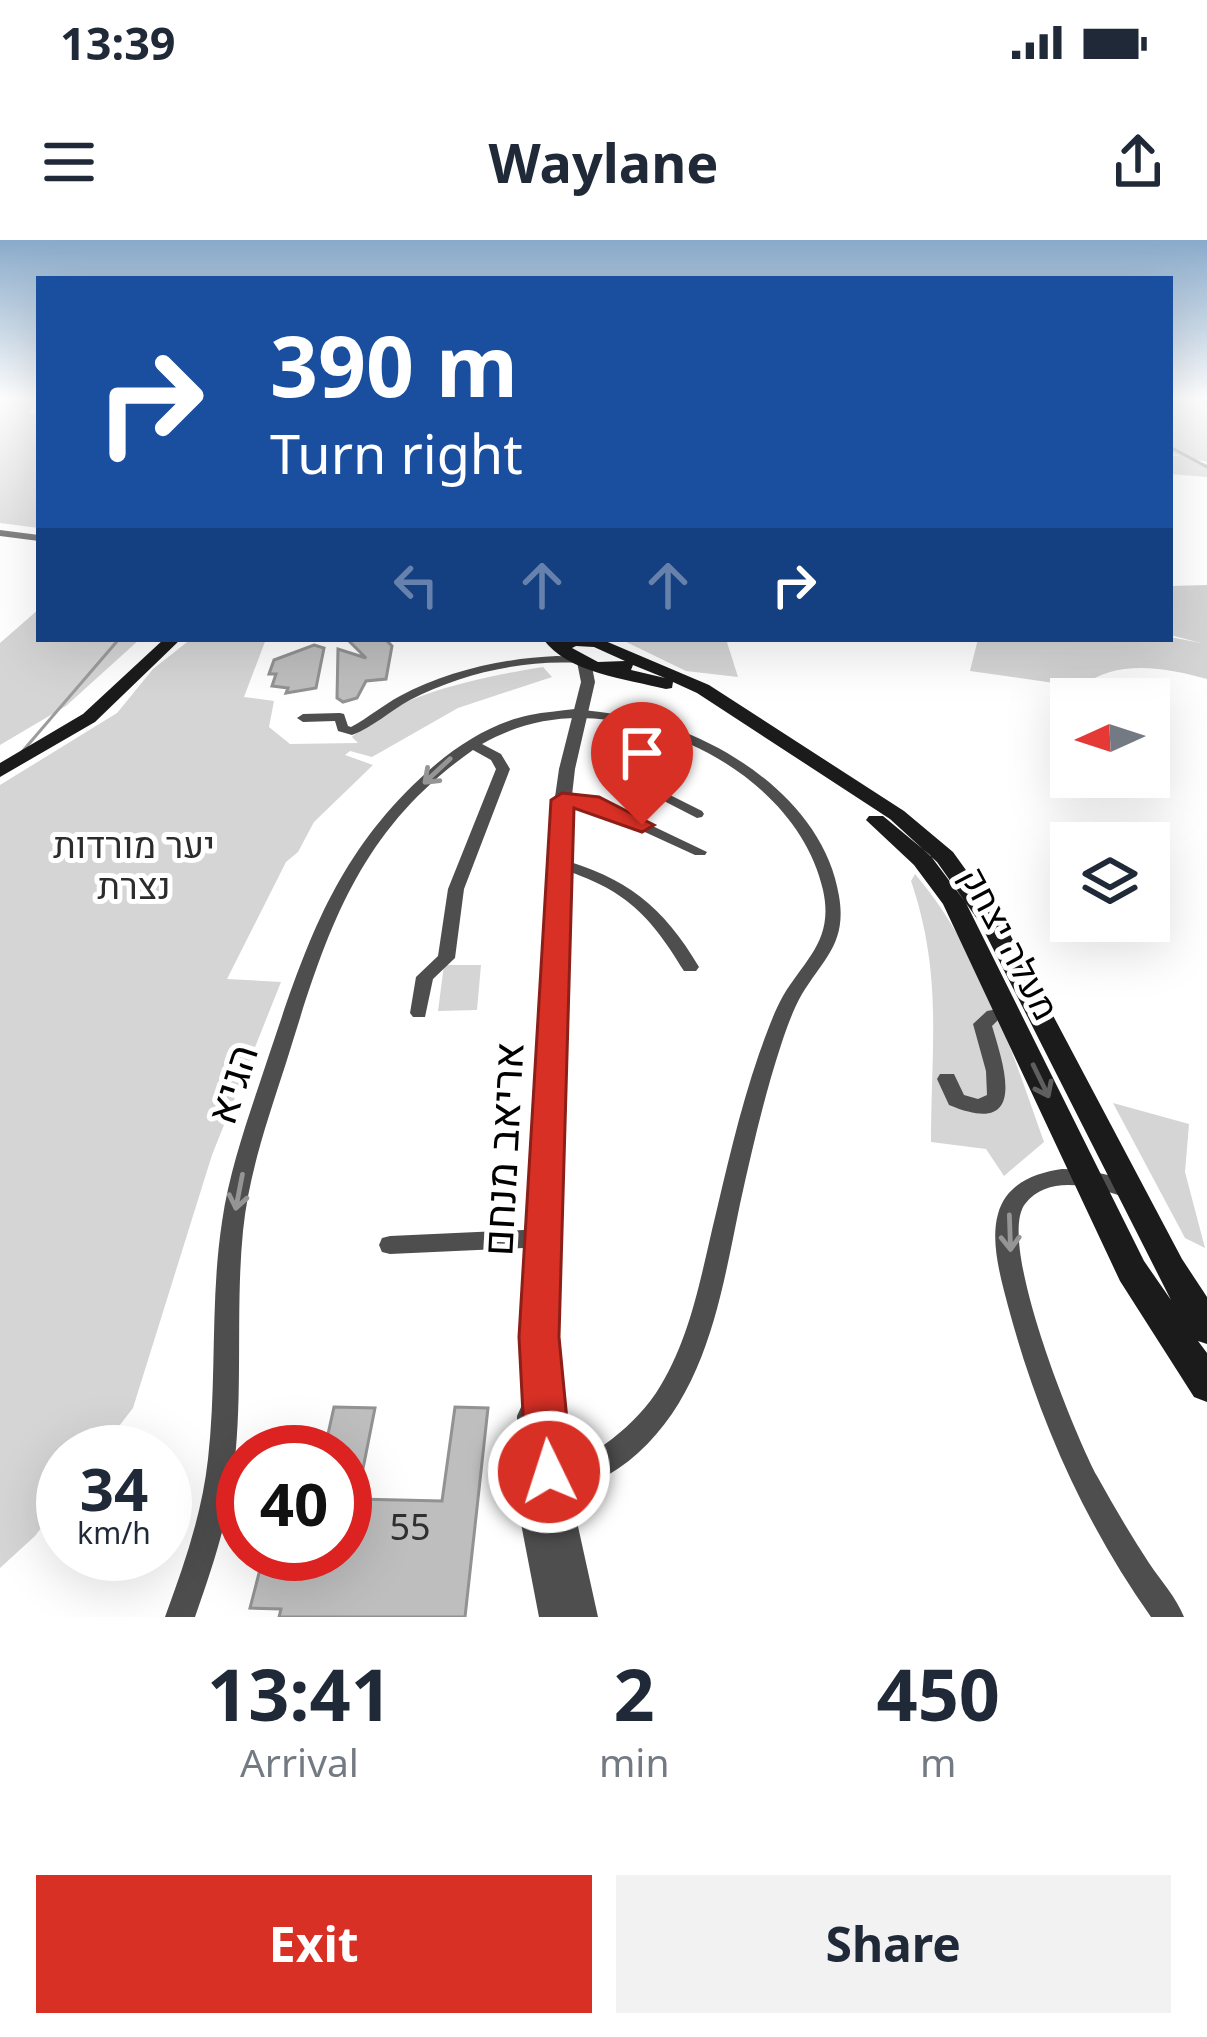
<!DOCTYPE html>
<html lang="en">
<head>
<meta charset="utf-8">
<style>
  :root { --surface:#fff; --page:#f2f2f3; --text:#1f2937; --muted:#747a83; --accent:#d93025 }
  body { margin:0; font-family:"Noto Sans",Heebo,sans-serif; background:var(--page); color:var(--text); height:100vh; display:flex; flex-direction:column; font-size:45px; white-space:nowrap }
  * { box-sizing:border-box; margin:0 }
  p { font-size:39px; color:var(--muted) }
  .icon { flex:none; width:66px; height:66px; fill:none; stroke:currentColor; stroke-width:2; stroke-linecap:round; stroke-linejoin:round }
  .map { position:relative; height:1377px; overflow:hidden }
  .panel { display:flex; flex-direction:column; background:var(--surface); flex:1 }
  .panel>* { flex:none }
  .banner { position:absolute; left:36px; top:36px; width:1137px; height:366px; border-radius:0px; box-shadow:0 12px 48px #0002; background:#1a4fa0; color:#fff; overflow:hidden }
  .needle { width:78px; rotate:267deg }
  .tools { position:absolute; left:1050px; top:438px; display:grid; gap:24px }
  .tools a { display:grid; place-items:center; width:120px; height:120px; border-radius:0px; background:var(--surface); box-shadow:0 12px 48px #0002; font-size:60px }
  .speed { position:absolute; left:36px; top:1185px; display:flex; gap:24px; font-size:60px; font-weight:700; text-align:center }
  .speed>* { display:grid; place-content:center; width:156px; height:156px; border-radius:50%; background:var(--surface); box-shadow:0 12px 48px #0002; line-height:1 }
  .speed small { font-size:30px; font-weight:400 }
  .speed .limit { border:18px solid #d22; background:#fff; color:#111 }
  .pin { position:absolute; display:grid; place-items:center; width:102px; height:102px; color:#fff; margin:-123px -51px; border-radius:50% 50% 50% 0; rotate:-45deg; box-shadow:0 0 12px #0007 }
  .pin .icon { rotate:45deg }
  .me { position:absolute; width:132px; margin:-66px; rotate:356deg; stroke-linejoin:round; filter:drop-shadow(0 0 9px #0008) }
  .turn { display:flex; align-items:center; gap:42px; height:252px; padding:0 36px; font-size:54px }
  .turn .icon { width:156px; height:156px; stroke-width:2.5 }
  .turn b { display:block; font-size:84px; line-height:102px }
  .lanes { display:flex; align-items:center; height:114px; padding:0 36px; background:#0003; justify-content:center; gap:60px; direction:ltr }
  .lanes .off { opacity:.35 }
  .eta { display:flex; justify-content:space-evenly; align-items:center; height:204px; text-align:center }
  .eta b { font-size:72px; font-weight:700; line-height:84px }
  .cta { display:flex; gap:24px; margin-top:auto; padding:24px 36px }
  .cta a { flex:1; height:138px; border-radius:0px; background:var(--accent); color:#fff; font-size:48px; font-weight:700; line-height:138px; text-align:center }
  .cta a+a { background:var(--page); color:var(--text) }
  .status { display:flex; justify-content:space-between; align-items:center; height:84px; padding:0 60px; background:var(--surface); direction:ltr }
  .status svg { height:33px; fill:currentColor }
  header { display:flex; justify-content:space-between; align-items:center; height:156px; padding:0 36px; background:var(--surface); font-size:54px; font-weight:700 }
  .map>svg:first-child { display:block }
  .green { fill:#d5d5d5 }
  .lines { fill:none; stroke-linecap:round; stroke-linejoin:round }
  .stream { stroke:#9c9c9c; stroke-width:3 }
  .building { fill:#bebebe; stroke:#929292; stroke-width:3 }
  .minor { fill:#4e4e4e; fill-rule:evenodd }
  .tertiary { fill:#4e4e4e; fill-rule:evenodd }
  .secondary { fill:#1b1b1b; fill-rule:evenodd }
  .oneway { stroke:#959595 }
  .oneway2 { stroke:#5f5f5f }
  .route { fill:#d93025; stroke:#8d1f18; stroke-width:3 }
  .labels { text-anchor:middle; stroke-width:10; stroke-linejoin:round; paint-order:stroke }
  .park-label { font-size:36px; fill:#2c2c2c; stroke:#fff }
  .street-label { font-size:36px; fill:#000; stroke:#fff }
  .near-number-label { font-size:36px; fill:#303030 }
  .near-street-label { font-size:42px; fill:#000; stroke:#fff }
</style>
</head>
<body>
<div class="status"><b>13:39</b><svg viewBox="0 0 49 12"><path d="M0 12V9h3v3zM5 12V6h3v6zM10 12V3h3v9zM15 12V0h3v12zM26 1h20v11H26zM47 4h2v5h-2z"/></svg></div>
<header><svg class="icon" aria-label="menu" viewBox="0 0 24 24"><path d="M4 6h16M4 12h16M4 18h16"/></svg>Waylane<svg class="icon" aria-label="share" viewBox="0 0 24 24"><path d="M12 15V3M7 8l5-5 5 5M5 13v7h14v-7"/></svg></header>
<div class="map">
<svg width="1207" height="1377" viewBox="0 0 1207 1377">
  <rect width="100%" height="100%" fill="#fff"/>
  <g class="green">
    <polygon points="0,160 39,160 28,173 39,174 39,288 0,283"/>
    <polygon points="1170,160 1207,160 1207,222 1184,217 1207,224 1207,237 1170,234 1170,215 1180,216 1170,213"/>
    <path d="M1207,345V439C1168,428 1115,418 1082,447L970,431L978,399L1170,397L1201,403L1170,395V346Z"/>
    <polygon points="39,369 39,399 140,399 66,466 0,505 0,403"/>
    <path d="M191,399H266L244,457L274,461L269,487L290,504L358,503L352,497C392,454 487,436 543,427L552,437L458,468L372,517L350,511L345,515L373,525L314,582L298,612L286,622L227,739L281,742L212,915L133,1168L99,1212H63V1259L35,1296L0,1328V545L117,473L153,429Z"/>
    <polygon points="620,399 726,399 738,437 686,431"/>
    <path d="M915,634C979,709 1012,811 1044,902L1004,936L986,909L931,902C931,806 943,735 911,641Z"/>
    <polygon points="444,725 481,725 477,770 438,771"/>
    <polygon points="1113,863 1189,884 1185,932 1205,1008 1185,998"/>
  </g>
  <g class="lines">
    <g class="stream">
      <polyline points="1170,207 1207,227"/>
      <polyline points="21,513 119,399"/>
    </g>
  </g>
  <g class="building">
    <polygon points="347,399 385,399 392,406 386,439 366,441 357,458 343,462 337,458 338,409 366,418"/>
    <polygon points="314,405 324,408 316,448 286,453 288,448 272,446 276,434 269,434 274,420"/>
    <polygon points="334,1167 375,1168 357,1259 442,1261 455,1167 488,1168 465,1377 279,1377 281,1369 250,1368 264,1314 345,1314 345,1212 324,1212"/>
  </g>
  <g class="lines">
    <g class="minor">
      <polygon points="1198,160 1207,160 1207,164"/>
      <path d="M557,416L577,417L583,420L577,423C520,420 460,434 410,460C390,471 373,487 352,495L338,491L335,481L303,482L297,478L303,474L340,473L344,474L348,486L351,487C368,478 383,465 400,456C447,431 504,418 557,416Z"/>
      <path d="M575,469C609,473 641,477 673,488C747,514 826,574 839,656C847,703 824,718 802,754C793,770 787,787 781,805C764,857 752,910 740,964C722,1050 708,1150 638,1213C613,1236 582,1249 551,1262L541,1258L537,1248L541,1238C587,1219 627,1195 656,1153C688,1104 699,1046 712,990C726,931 739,872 759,814C766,795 773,774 783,756C806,718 834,700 823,650C805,570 727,511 651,490L635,505L642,541L702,571L704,574L702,577L697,578L629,543L622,504L640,487C585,471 531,476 482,504L501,514L510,529L464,649L455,718L433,739L425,777H413L410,773L416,737L438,716L448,649L496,529L491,520L473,510C356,592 326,694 286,823C268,879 249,932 243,991C235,1072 244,1155 233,1236C227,1285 211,1331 195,1377H165C184,1325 202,1274 208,1219C217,1140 210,1060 222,982C230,927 249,876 266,824C305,708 333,617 427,532C456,506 491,483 530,475C544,472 560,471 575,469Z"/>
      <polygon points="562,556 596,559 707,612 705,615 695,615 588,566 557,563 555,560"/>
      <path d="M557,618C626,637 663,666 699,727L696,731H684C647,670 621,647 552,626L549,623L552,620Z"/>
      <path d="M1009,767L1015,769L1018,773L1015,777L998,780L992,786C1005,829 1028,898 949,865L937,839L940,834H954L964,855L978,859L987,855L986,831L973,784L987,771Z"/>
      <path d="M1062,929C1088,929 1112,935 1137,944L1140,950L1137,956L1129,959C1098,948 1050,932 1025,964C996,1002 1074,1193 1097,1236C1113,1265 1130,1294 1149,1323C1161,1341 1176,1357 1184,1377H1151C1084,1282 1038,1178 1008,1066C1001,1039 990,1002 998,974C1006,944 1034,933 1062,929Z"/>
      <polygon points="544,989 552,991 555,998 552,1005 544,1007 390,1014 382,1012 379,1005 382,998 390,996"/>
    </g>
    <g class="tertiary">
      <polygon points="0,290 39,295 39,301 0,296"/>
      <polygon points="584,418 591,422 595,442 575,529 567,599 569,705 555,1097 566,1232 598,1377 539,1377 518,1268 517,1176 522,1165 527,1163 523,1097 547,705 549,599 559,529 581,442 577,422"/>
    </g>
    <g class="secondary">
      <polygon points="164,399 181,399 95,482 0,537 0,523 83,474"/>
      <path d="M543,399L603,400L709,445L904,571L953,612L1004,683L1182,1019L1207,1057V1104L1198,1101L1207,1113V1162L1194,1157L1120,1041L943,664L914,625L866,580L869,576H883L930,615L966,663L1144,1021L1171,1060L980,683L937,622L890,579L697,453L673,442L672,448L666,449C626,439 568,433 543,399ZM576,406L594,407L625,421L598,422L572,408ZM633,425L665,438L631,430Z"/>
    </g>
  </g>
  <defs><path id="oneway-shaft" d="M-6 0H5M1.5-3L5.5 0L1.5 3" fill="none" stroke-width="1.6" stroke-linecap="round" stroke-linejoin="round" transform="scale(3)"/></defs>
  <g class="oneway">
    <use href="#oneway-shaft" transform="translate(437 531) rotate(137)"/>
    <use href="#oneway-shaft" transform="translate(239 952) rotate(101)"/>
    <use href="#oneway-shaft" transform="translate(1010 993) rotate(88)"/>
  </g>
  <use class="oneway2" href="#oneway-shaft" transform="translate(1041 841) rotate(64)"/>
  <linearGradient id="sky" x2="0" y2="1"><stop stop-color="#89aaca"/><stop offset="0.45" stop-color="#fff"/><stop offset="1" stop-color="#fff" stop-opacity="0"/></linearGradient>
  <rect width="1207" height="353" fill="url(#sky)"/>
  <polygon class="route" points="562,553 599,557 654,585 642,592 574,568 559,1097 572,1232 565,1248 549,1255 533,1248 526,1232 519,1097 551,560"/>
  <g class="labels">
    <g class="park-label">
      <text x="134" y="618">יער מורדות<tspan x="134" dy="41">נצרת</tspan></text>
    </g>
    <g class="street-label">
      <text transform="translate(1010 703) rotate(62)" y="13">מעלה יצחק</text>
    </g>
    <g class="near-number-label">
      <text x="410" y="1300">55</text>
    </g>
    <g class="near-street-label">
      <text transform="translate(232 844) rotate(-72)" y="15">הגיא</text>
      <text transform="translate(503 909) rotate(-87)" y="15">אריאב מנחם</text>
    </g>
  </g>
</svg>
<div class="tools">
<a><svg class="needle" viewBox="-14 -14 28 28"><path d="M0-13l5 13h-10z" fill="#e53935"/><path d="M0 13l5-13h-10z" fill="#747a83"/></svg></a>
<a><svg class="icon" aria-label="layers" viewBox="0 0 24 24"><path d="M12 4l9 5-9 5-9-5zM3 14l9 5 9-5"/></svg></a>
</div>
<div class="speed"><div>34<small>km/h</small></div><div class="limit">40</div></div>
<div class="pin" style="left:642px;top:585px;background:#d93025"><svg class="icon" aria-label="arrive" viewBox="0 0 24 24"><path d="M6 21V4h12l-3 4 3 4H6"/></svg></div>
<svg class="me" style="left:549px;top:1232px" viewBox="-20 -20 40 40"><circle r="17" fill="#d93025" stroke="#fff" stroke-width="3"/><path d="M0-11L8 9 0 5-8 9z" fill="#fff"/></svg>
<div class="banner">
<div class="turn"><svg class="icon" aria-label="right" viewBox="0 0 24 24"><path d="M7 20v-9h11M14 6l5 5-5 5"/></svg><div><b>390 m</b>Turn right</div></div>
<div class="lanes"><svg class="icon off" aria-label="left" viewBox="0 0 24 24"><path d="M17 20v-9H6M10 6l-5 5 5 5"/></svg><svg class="icon off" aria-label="ahead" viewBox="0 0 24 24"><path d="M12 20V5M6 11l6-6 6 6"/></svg><svg class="icon off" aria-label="ahead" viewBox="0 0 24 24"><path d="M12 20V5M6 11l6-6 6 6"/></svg><svg class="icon" aria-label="right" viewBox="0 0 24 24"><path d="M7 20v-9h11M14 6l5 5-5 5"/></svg></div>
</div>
</div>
<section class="panel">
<div class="eta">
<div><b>13:41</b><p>Arrival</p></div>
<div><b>2</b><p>min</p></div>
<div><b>450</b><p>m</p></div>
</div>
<div class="cta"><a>Exit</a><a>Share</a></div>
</section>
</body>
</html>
